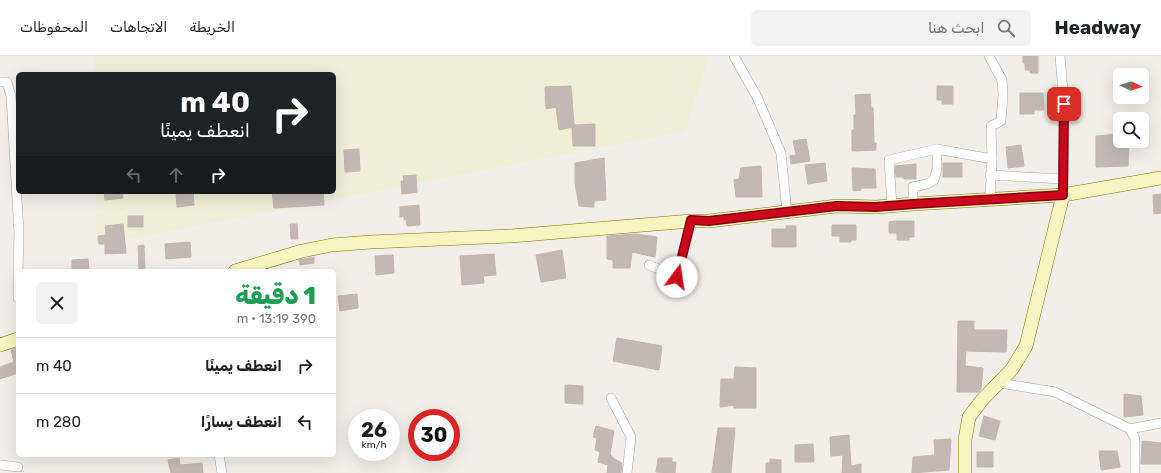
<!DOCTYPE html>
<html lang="ar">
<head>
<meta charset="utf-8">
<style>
  :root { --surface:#fff; --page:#f2f2f2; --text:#202124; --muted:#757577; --line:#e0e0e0 }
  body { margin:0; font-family:Rubik,Cairo,sans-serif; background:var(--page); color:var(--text); direction:rtl; height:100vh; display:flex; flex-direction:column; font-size:15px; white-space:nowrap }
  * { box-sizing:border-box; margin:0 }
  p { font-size:13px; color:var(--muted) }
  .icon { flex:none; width:22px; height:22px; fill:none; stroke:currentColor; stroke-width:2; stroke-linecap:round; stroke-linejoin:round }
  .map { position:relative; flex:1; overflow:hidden; direction:ltr }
  .side { position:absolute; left:16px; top:213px; width:320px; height:188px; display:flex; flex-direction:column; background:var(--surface); border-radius:6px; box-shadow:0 4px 16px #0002; direction:rtl }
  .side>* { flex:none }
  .banner { position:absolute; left:16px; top:16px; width:320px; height:122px; border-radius:6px; box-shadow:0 4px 16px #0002; direction:rtl; background:#202124; color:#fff; overflow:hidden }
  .needle { width:26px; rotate:94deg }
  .tools { position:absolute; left:1113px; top:12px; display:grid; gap:8px }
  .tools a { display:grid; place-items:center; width:36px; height:36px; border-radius:6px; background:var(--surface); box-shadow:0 4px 16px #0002; font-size:20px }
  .speed { position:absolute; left:348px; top:353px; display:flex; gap:8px; font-size:20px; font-weight:700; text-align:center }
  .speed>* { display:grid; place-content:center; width:52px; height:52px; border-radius:50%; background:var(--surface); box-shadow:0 4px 16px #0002; line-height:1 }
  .speed small { font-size:10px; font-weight:400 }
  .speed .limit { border:6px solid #d22; background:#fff; color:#111 }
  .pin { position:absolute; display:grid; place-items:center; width:34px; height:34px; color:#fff; margin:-17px; border-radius:8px; box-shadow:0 2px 6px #0006 }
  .me { position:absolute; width:44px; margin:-22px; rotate:14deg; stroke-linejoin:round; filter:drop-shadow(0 0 3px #0008) }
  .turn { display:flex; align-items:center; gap:14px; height:84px; padding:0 20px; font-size:18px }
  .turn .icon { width:52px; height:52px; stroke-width:2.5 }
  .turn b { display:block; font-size:28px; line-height:34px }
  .lanes { display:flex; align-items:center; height:38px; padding:0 20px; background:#0003; justify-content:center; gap:20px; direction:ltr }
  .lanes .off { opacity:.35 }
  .round { display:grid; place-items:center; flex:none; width:42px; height:42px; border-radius:6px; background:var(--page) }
  .summary { display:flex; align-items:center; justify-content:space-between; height:68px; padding:0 20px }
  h1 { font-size:24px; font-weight:800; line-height:30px; color:#1e9e55 }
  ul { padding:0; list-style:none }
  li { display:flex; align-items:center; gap:12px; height:56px; padding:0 20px; border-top:1px solid var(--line) }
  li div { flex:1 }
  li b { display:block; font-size:15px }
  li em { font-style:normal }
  header { display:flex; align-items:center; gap:24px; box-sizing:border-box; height:56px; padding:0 20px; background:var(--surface); border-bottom:1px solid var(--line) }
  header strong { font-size:19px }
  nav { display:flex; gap:22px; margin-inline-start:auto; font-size:14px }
  .search { width:280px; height:36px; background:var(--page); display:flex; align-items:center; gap:10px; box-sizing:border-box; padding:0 14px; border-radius:6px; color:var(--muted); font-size:15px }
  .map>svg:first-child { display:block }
  .farmland { fill:#efeed6 }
  .building { fill:#c2b9b5; stroke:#c3b4ac }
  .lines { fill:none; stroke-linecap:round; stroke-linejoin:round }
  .street-casing { stroke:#a3a3a3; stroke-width:10 }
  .secondary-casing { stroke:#787809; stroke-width:14 }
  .street { stroke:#fff; stroke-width:9 }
  .secondary { stroke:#f8f5c1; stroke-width:13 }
  .route-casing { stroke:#850512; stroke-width:10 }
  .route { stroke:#cc081b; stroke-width:7 }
</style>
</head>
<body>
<header>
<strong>Headway</strong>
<div class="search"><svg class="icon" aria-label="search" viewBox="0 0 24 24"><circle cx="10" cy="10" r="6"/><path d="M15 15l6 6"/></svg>ابحث هنا</div>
<nav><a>الخريطة</a><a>الاتجاهات</a><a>المحفوظات</a></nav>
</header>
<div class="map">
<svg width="1161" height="417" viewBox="0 0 1161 417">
  <rect width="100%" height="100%" fill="#f2eee9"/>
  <polygon class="farmland" points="93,0 709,0 685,75 97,189 96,136 334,136 334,18 94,18"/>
  <g class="building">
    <polygon points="1023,0 1038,0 1038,17 1030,17 1030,14 1025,14 1025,7 1023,7"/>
    <polygon points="571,30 574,69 595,68 595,90 573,90 572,71 559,74 556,51 546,53 545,31"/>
    <polygon points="937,30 953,30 953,48 942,48 942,44 937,44"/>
    <polygon points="1020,37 1043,37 1044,54 1034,54 1034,58 1020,58"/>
    <polygon points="870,38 871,52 873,52 874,87 876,87 876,94 852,95 852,74 854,74 854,59 856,59 855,39"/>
    <polygon points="1120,78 1120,85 1129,85 1128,110 1096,111 1096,80"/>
    <polygon points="806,83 810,105 791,108 790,100 796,99 793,85"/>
    <polygon points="1021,89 1024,110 1008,112 1006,91"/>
    <polygon points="359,93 360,115 345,116 344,94"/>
    <polygon points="604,102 606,144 594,145 594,151 579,150 575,127 575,107"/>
    <polygon points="825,107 827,125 808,128 805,109"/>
    <rect x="943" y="107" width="19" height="14"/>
    <polygon points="916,108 916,123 904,123 904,121 896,121 895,110"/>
    <polygon points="761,110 762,141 736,141 734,124 739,123 741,112"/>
    <polygon points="852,112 875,113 876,132 861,132 861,134 853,135"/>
    <polygon points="416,119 417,136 402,138 401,125 404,125 403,120"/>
    <polygon points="104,136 122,136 123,142 105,144"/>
    <polygon points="193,136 194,149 177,151 176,137"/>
    <polygon points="272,136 323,136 324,149 274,152"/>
    <polygon points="1161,138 1161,157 1154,158 1153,139"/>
    <polygon points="419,149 420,169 407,170 406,163 404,164 404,161 400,161 400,151"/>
    <rect x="128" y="160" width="15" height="11"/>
    <polygon points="895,165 914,165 914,181 909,181 909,184 897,184 897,177 889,177 889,166"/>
    <polygon points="123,168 126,197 105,198 105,188 99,188 98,180 106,179 105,170"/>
    <polygon points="290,168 297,168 298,183 291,183"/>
    <polygon points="832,169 856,169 856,184 851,184 851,186 840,186 840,180 832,180"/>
    <polygon points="786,170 796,170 796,191 772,191 772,173 786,173"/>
    <polygon points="635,178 657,181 655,201 632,196 630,212 613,212 613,204 607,203 607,180"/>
    <polygon points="190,186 191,201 166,203 165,188"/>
    <polygon points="144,189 145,212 139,213 138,190"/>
    <polygon points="562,194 566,222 541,226 536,199"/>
    <polygon points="494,198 496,219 483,220 484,227 462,229 460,200"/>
    <polygon points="393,199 394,217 376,219 375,200"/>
    <polygon points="314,201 314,207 300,209 299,204"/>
    <polygon points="88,203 89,215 72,215 72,204"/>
    <polygon points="357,238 358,252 340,255 338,240"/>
    <polygon points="958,265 974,265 974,274 1007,274 1006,296 966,295 965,310 983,312 981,333 979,336 957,336"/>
    <polygon points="617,282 662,290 659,314 613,305"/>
    <polygon points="18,291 18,317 0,323 0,311 14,306 11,294"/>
    <polygon points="735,311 756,312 756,352 734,352 734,349 720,351 721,323 734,323"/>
    <polygon points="565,329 583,330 583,348 565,347"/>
    <polygon points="1124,338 1141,340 1143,359 1124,361"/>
    <polygon points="984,360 1000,365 995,384 979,380"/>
    <polygon points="596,370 614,375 610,398 613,402 622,407 621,417 607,417 608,409 598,406 600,396 595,394 597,382 593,381"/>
    <polygon points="718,372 735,372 731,417 712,417"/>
    <polygon points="849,379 851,410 861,408 861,417 842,417 843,399 831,400 830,381"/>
    <polygon points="951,383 949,414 912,417 913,401 935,399 934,384"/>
    <polygon points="1142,385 1161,387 1161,408 1141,408"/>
    <polygon points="813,388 814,406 795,406 795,389"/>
    <polygon points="1099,395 1117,395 1120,411 1101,414"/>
    <rect x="977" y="396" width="16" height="15"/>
    <polygon points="179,402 180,409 202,407 203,417 171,417 168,404"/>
    <polygon points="658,402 672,402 672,406 676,406 675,417 656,416"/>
    <polygon points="770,403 781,404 781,417 766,417 766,407 770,407"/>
  </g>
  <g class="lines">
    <defs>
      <g id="street">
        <polyline points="734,0 757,41 781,97 787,157"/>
        <polyline points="989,0 1002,24 1003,38 1001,65 991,70 992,103"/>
        <polyline points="1060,0 1064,48 1063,139"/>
        <polyline points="0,26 7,26 11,40 19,177 18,215"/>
        <polyline points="937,93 992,103 990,143"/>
        <polyline points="990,119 1063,123"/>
        <polyline points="892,150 889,104 937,93 937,113 934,124 927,128 913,131 913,148"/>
        <polyline points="649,209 677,221 691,165"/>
        <polyline points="18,218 18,242"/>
        <polyline points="1000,327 1055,336 1130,373 1135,383 1135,417"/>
        <polyline points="611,342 631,381 627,417"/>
        <polyline points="1130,373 1161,367"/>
        <polyline points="219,399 222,417"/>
        <polyline points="0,409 18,411"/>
      </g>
      <g id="secondary">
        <polyline points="235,215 302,195 332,189 371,186 511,180 691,165 709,165 837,150 877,151 913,148 1063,139 1161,122"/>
        <polyline points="0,289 18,283"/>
        <polyline points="965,417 965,384 969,361 982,344 1012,313 1026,290 1063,139"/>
      </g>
    </defs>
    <use href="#street" class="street-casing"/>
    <use href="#secondary" class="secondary-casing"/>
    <use href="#street" class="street"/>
    <use href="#secondary" class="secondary"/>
  </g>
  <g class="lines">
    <defs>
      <polyline id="route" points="677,221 691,164 709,165 837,150 876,151 913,148 1063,139 1064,48"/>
    </defs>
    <use href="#route" class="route-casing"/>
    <use href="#route" class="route"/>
  </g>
</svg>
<div class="tools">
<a><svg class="needle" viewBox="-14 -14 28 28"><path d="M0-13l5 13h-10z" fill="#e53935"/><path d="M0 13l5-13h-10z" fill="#757577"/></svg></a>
<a><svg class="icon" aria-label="search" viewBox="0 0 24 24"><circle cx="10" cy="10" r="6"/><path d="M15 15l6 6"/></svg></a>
</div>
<div class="speed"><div>26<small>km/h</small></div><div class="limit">30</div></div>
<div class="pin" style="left:1064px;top:48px;background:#d93025"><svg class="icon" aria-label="arrive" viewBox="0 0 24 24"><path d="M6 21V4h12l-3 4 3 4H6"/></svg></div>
<svg class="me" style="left:677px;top:221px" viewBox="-20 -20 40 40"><circle r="19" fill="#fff"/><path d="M0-13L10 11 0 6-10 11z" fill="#cc081b"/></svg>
<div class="banner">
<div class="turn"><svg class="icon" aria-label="right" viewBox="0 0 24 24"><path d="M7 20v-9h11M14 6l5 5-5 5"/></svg><div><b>40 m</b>انعطف يمينًا</div></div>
<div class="lanes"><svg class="icon off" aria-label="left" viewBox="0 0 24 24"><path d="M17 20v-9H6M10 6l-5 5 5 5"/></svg><svg class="icon off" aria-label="ahead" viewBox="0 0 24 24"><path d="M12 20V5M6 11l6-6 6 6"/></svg><svg class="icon" aria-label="right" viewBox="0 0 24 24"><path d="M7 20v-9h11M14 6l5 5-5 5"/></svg></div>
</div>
<section class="side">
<div class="summary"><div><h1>1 دقيقة</h1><p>390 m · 13:19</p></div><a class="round"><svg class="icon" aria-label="close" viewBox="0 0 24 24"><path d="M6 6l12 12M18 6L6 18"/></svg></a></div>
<ul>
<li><svg class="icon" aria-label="right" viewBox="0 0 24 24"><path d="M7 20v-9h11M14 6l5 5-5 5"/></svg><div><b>انعطف يمينًا</b></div><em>40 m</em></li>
<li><svg class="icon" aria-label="left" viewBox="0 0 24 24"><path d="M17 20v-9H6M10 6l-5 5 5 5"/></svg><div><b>انعطف يسارًا</b></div><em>280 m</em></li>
</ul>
</section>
</div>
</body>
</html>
